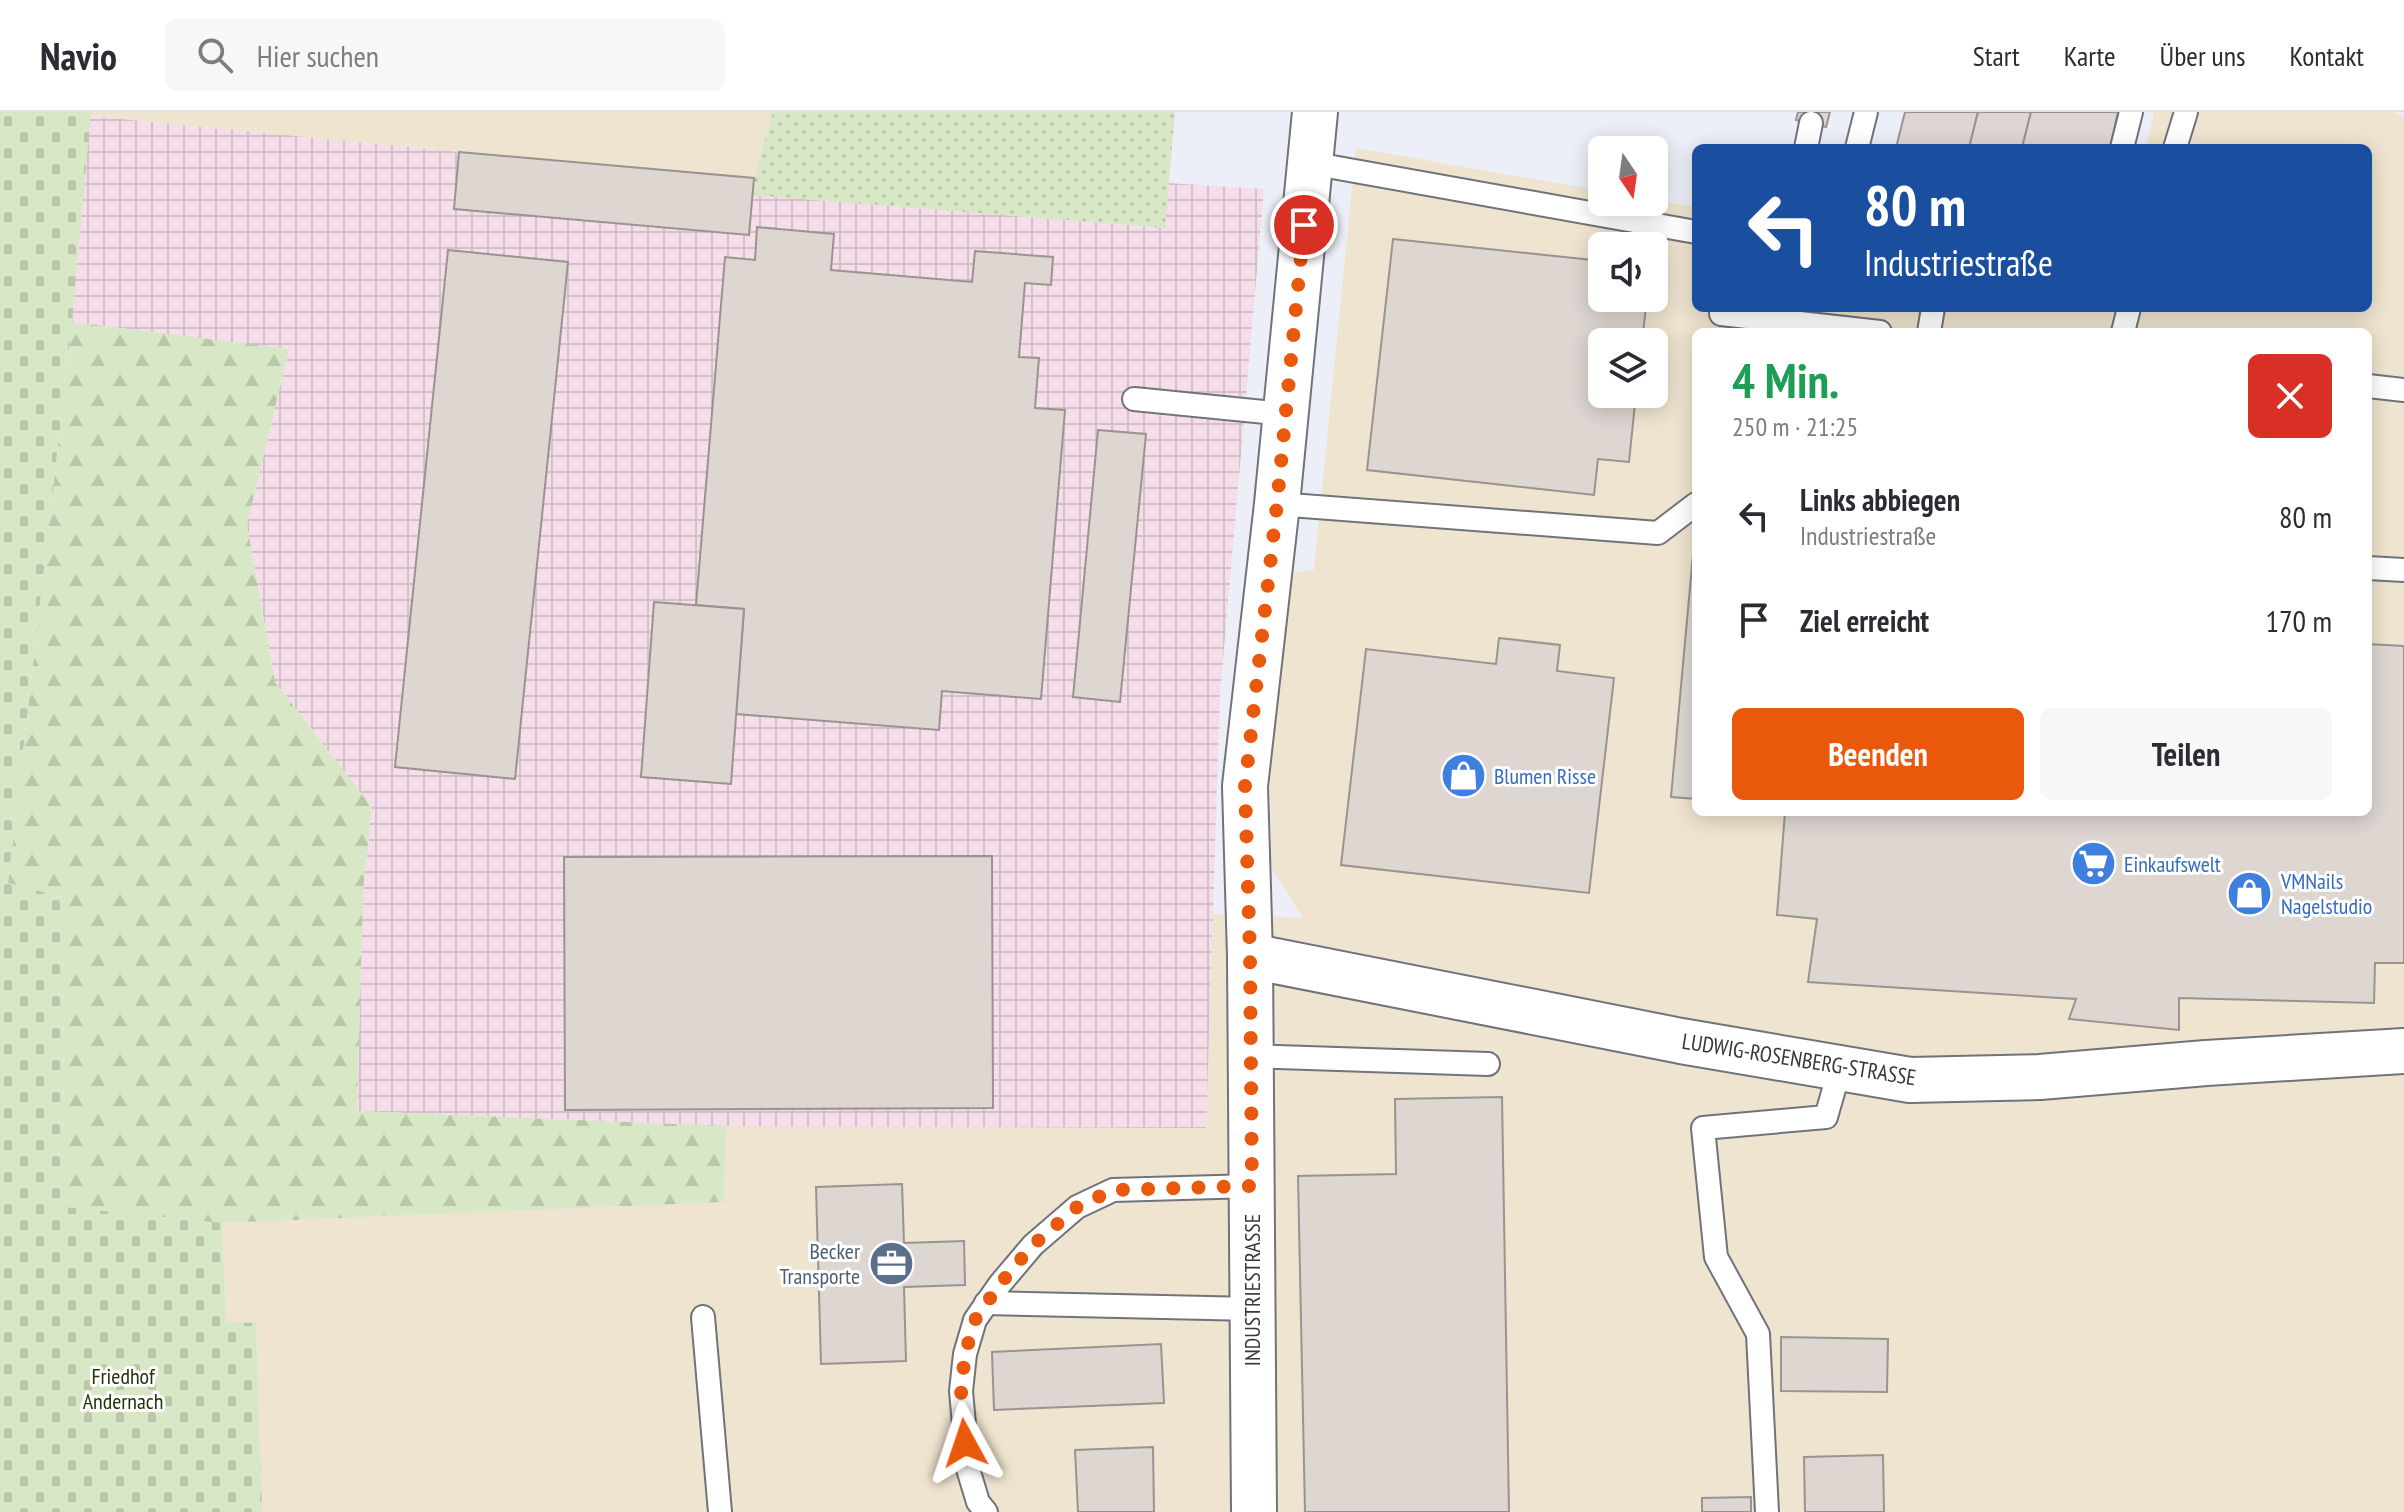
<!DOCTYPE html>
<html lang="de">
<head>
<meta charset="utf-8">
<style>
  :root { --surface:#fff; --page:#f7f7f7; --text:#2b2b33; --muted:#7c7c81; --line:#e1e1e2; --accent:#ea580c }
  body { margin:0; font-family:"PT Sans Narrow",sans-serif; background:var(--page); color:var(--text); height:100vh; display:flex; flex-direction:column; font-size:30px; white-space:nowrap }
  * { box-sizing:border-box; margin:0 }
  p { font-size:26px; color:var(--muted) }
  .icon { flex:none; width:44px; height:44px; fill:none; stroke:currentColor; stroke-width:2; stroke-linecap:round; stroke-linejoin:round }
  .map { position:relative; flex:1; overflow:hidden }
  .details { position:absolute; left:1692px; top:216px; width:680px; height:488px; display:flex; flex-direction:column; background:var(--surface); border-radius:12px; box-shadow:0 4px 20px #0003 }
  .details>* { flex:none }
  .banner { position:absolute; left:1692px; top:32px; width:680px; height:168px; border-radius:12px; box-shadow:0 4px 20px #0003; background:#1a4fa0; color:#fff; overflow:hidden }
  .needle { width:52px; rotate:167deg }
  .fabs { position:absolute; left:1588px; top:24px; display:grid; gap:16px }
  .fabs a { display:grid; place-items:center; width:80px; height:80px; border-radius:12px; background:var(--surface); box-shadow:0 4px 20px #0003; font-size:40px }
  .pin { position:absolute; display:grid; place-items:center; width:68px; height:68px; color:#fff; margin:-34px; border:4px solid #fff; border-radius:50%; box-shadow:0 2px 8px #0007 }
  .me { position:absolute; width:88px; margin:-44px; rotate:355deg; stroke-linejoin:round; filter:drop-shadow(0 0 6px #0008) }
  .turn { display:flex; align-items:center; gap:28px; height:168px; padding:0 40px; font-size:36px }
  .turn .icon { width:104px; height:104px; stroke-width:2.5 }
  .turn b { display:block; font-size:56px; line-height:68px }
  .round { display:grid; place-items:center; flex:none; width:84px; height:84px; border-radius:12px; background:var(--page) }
  .headline { display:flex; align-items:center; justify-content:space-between; height:136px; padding:0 40px }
  h1 { font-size:48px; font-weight:600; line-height:60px; color:#1e9e55 }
  .button { display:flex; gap:16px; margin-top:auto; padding:16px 40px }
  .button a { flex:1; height:92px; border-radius:12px; background:var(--accent); color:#fff; font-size:32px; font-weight:600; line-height:92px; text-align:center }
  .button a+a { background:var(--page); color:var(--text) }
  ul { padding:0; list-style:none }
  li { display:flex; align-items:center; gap:24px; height:104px; padding:0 40px }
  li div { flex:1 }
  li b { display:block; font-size:30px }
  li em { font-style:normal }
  header { display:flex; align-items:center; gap:48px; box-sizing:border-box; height:112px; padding:0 40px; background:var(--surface); border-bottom:2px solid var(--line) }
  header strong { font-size:38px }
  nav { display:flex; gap:44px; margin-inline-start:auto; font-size:28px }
  .search { width:560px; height:72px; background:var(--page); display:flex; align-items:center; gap:20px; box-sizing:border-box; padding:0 28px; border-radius:12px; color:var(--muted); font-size:30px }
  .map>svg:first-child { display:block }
  .commercial { fill:#efe4cf; fill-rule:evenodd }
  .industrial { fill:url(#industrial-grid) }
  .grass { fill:url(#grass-dots) }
  .forest { fill:url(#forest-firs) }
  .cemetery { fill:url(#cemetery-stones) }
  .building { fill:#ded6d1; stroke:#9a938f; stroke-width:2 }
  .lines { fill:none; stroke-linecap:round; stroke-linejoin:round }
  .service-casing { stroke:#71737a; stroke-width:26 }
  .minor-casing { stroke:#71737a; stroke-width:48 }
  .service { stroke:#fff; stroke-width:22 }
  .minor { stroke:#fff; stroke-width:44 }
  .route { stroke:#ea580c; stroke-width:14; stroke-dasharray:0 25.2 }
  .labels { text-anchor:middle; stroke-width:6; stroke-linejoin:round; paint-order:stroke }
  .shop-label { font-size:22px; fill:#366cbe; stroke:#fff; text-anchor:start }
  .street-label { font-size:22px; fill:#36373a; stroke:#fff }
  .service-label { font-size:22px; fill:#4e5e75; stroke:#fff; text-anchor:end }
  .park-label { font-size:22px; fill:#233305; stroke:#fff }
</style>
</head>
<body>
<header>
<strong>Navio</strong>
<div class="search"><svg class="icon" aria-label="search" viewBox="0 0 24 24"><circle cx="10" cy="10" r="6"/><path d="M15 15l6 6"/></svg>Hier suchen</div>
<nav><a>Start</a><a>Karte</a><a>Über uns</a><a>Kontakt</a></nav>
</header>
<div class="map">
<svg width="2404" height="1400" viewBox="0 0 2404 1400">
  <defs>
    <pattern id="industrial-grid" width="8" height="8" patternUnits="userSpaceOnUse" patternTransform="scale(2)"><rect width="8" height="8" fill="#f5dee9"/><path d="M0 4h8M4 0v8" fill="none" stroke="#d3bfc9"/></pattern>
    <pattern id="grass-dots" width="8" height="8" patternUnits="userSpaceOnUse" patternTransform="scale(2)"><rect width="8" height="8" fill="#d8e7c5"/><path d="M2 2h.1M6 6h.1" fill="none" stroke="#bac7aa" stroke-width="1.8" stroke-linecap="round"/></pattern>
    <pattern id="forest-firs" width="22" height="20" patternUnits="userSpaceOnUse" patternTransform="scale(2)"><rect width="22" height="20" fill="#d8e7c5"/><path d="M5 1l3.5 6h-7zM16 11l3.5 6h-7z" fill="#bac7aa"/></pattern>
    <pattern id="cemetery-stones" width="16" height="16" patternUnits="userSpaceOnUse" patternTransform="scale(2)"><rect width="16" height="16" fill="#d8e7c5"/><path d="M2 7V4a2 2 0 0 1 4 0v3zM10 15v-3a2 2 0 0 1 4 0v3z" fill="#bac7aa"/></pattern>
  </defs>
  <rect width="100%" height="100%" fill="#eceff7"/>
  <g class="commercial">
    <polygon points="91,0 773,0 754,66 459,40 90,4"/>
    <path d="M2154,0H2392L2404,4V1400H262L256,1211H226L222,1111L724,1090L726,1014L1206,1015L1213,802L1303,806L1271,755L1270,663L1292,461L1314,458L1356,36L1602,79V90H1654V88L1696,95V196H2368V36H2146ZM1602,134H1654V186H1602ZM1696,220H2368V700H1696ZM1602,230H1654V282H1602Z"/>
  </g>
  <polygon class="industrial" points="90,4 459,40 754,66 753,83 1164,116 1168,71 1264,77 1220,582 1206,1016 726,1014 357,999 363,779 372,695 275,570 247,413 289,237 72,210"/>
  <polygon class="grass" points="773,0 1175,0 1165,116 753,83 754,66"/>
  <polygon class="forest" points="72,210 289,237 247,413 275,570 372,695 363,779 357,999 726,1014 724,1090 222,1111 64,1096 63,785 8,771"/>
  <polygon class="cemetery" points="0,0 91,0 72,210 8,771 63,785 64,1095 222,1111 226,1210 256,1211 262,1400 0,1400"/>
  <g class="building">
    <polygon points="1798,0 1830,0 1826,15 1796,8"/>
    <polygon points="1905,0 1978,0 1969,36 1896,36"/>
    <polygon points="1978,0 2031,0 2022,36 1969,36"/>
    <polygon points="2031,0 2118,0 2110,36 2022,36"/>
    <polygon points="459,40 754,66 749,123 454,97"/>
    <polygon points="757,115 834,122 831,158 972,170 975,139 1053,145 1051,173 1025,171 1019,245 1039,246 1035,296 1065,298 1041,587 942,579 939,618 736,602 744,497 696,493 725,145 755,148"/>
    <polygon points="1393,127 1602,149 1602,186 1647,186 1642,230 1602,230 1602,282 1636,282 1629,350 1598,347 1594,383 1367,358"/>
    <polygon points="448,138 568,150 515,667 395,655"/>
    <polygon points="1098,318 1146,322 1120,590 1073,585"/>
    <polygon points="1694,431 1696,431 1696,687 1671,685"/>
    <polygon points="654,490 744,497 731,672 641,665"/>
    <polygon points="1499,526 1560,533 1557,559 1614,566 1589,781 1341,753 1366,537 1496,552"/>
    <polygon points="2368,532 2404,534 2404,851 2375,851 2374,891 2179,886 2179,918 2069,907 2076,887 1808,870 1817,807 1777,803 1785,700 2368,700"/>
    <polygon points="992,744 993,996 565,998 564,745"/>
    <polygon points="1502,985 1509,1400 1305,1400 1298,1064 1396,1062 1395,987"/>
    <polygon points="902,1072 904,1131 964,1129 965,1173 904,1175 906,1249 821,1252 816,1075"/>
    <polygon points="1781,1225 1888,1227 1887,1280 1781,1279"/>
    <polygon points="1161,1232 1164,1291 994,1298 992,1240"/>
    <polygon points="1153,1335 1154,1400 1078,1400 1075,1338"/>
    <polygon points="1883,1343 1884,1400 1805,1400 1804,1345"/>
    <polygon points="1751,1385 1751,1400 1702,1400 1702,1386"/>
  </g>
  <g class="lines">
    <defs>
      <g id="service">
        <polyline points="1806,36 1811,11"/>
        <polyline points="1857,36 1866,0"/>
        <polyline points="2122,36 2131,0"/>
        <polyline points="2175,36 2186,0"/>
        <polyline points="1310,51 1696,120"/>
        <polyline points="1721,202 1880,220"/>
        <polyline points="1929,220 1933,196"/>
        <polyline points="2123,220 2129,196"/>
        <polyline points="2368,274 2404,278"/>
        <polyline points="1134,287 1285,302"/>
        <polyline points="1277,392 1658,421 1696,392"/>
        <polyline points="2368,456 2404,458"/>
        <polyline points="1250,944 1488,952"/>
        <polyline points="986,1191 1253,1197"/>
        <polyline points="703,1205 720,1400"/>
        <polyline points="986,1400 978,1390 968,1357 961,1279 965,1242 975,1208 1000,1172 1033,1133 1077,1095 1113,1078 1252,1074"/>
        <polyline points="1767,1400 1758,1222 1716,1145 1703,1016 1826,1005 1840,956"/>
      </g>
      <g id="minor">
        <polyline points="1250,844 1681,929 1910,968 2040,965 2206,951 2404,939"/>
        <polyline points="1254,1400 1250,844 1245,674 1277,392 1315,0"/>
      </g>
    </defs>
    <use href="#service" class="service-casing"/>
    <use href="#minor" class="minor-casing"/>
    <use href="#service" class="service"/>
    <use href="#minor" class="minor"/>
  </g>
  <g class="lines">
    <polyline class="route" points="965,1331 961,1279 965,1242 975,1208 1000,1172 1033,1133 1077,1095 1113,1078 1252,1074 1250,844 1245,674 1277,392 1304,113"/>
  </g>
  <defs>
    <symbol id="shop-disc" viewBox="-11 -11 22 22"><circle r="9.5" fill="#3f7fe0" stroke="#fff"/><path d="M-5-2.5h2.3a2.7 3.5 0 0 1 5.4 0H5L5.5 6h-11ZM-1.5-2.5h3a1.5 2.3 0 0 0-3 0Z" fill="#fff"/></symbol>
    <symbol id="supermarket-disc" viewBox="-11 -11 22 22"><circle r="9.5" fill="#3f7fe0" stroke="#fff"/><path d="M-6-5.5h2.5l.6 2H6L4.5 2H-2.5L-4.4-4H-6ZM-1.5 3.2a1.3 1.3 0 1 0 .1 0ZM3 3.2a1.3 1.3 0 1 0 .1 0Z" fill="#fff"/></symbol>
    <symbol id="office-disc" viewBox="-11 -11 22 22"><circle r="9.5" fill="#5c6f8a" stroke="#fff"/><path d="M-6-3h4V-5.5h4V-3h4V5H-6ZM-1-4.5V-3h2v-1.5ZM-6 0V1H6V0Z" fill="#fff"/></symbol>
  </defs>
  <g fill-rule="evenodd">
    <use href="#shop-disc" x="1438" y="638" width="51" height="51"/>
    <use href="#supermarket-disc" x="2068" y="726" width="51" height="51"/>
    <use href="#shop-disc" x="2224" y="756" width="51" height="51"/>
    <use href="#office-disc" x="866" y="1126" width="51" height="51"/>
  </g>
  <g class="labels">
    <g class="shop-label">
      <text x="1494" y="672">Blumen Risse</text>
      <text x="2124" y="760">Einkaufswelt</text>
      <text x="2281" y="777">VMNails<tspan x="2281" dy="25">Nagelstudio</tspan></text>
    </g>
    <g class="street-label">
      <text transform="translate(1799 947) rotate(9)" y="8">LUDWIG-ROSENBERG-STRASSE</text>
      <text transform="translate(1252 1178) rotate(-90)" y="8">INDUSTRIESTRASSE</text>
    </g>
    <g class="service-label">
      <text x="860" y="1147">Becker<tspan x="860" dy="25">Transporte</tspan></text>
    </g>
    <g class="park-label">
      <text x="123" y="1272">Friedhof<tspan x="123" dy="25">Andernach</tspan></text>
    </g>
  </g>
</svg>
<div class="fabs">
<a><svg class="needle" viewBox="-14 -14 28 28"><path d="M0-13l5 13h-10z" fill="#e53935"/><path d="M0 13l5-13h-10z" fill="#7c7c81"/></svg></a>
<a><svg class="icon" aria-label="sound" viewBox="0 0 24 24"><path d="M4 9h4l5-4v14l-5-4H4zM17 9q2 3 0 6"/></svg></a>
<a><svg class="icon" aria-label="layers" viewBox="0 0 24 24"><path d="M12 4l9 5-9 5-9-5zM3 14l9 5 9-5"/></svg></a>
</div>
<div class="pin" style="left:1304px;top:113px;background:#d93025"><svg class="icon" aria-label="arrive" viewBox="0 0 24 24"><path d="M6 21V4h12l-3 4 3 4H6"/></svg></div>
<svg class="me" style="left:965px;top:1331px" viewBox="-20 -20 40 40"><path d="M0-17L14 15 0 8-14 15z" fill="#ea580c" stroke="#fff" stroke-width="4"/></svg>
<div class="banner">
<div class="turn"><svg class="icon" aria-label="left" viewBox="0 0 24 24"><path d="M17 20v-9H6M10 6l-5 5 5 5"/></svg><div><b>80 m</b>Industriestraße</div></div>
</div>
<section class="details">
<div class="headline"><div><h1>4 Min.</h1><p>250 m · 21:25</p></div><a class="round" style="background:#d93025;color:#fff"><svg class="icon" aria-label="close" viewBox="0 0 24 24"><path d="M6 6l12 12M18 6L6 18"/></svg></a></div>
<ul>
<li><svg class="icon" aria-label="left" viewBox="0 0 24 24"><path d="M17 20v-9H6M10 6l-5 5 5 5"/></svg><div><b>Links abbiegen</b><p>Industriestraße</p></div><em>80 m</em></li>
<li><svg class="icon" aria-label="arrive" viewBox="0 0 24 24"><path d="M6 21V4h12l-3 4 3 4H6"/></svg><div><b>Ziel erreicht</b></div><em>170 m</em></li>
</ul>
<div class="button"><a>Beenden</a><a>Teilen</a></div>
</section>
</div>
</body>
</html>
